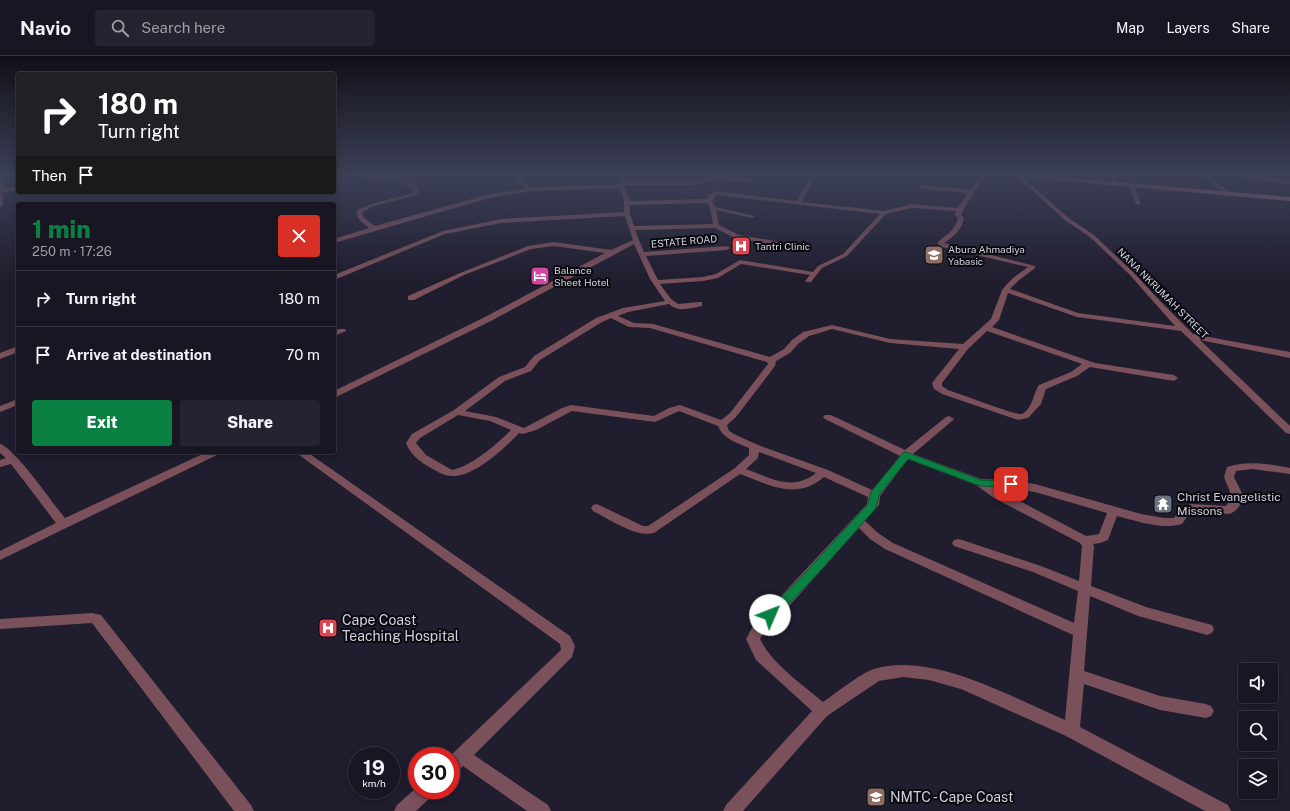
<!DOCTYPE html>
<html lang="en">
<head>
<meta charset="utf-8">
<style>
  :root { --surface:#171622; --page:#24232f; --text:#f1f3f6; --muted:#9e9fa5; --line:#363540; --accent:#0b8043 }
  body { margin:0; font-family:"Public Sans",sans-serif; background:var(--page); color:var(--text); height:100vh; display:flex; flex-direction:column; font-size:15px; white-space:nowrap }
  * { box-sizing:border-box; margin:0 }
  p { font-size:13px; color:var(--muted) }
  .icon { flex:none; width:22px; height:22px; fill:none; stroke:currentColor; stroke-width:2; stroke-linecap:round; stroke-linejoin:round }
  .map { position:relative; flex:1; overflow:hidden }
  .sheet { position:absolute; left:16px; top:146px; width:320px; height:252px; display:flex; flex-direction:column; background:var(--surface); border-radius:4px; box-shadow:0 2px 10px #0003,0 0 0 1px var(--line) }
  .sheet>* { flex:none }
  .hud { position:absolute; left:16px; top:16px; width:320px; height:122px; border-radius:4px; box-shadow:0 2px 10px #0003,0 0 0 1px var(--line); background:#202124; color:#fff; overflow:hidden }
  .controls { position:absolute; left:1238px; top:607px; display:grid; gap:8px }
  .controls a { display:grid; place-items:center; width:40px; height:40px; border-radius:4px; background:var(--surface); box-shadow:0 2px 10px #0003,0 0 0 1px var(--line); font-size:20px }
  .speed { position:absolute; left:348px; top:691px; display:flex; gap:8px; font-size:20px; font-weight:700; text-align:center }
  .speed>* { display:grid; place-content:center; width:52px; height:52px; border-radius:50%; background:var(--surface); box-shadow:0 2px 10px #0003,0 0 0 1px var(--line); line-height:1 }
  .speed small { font-size:10px; font-weight:400 }
  .speed .limit { border:6px solid #d22; background:#fff; color:#111 }
  .pin { position:absolute; display:grid; place-items:center; width:34px; height:34px; color:#fff; margin:-17px; border-radius:8px; box-shadow:0 2px 6px #0006 }
  .me { position:absolute; width:44px; margin:-22px; rotate:46deg; stroke-linejoin:round; filter:drop-shadow(0 0 3px #0008) }
  .turn { display:flex; align-items:center; gap:14px; height:84px; padding:0 16px; font-size:18px }
  .turn .icon { width:52px; height:52px; stroke-width:2.5 }
  .turn b { display:block; font-size:28px; line-height:34px }
  .then { display:flex; align-items:center; height:38px; padding:0 16px; background:#0003; gap:8px; font-size:15px }
  .round { display:grid; place-items:center; flex:none; width:42px; height:42px; border-radius:4px; background:var(--page) }
  .headline { display:flex; align-items:center; justify-content:space-between; height:68px; padding:0 16px }
  h1 { font-size:24px; font-weight:800; line-height:30px; color:var(--accent) }
  .cta { display:flex; gap:8px; margin-top:auto; padding:8px 16px }
  .cta a { flex:1; height:46px; border-radius:4px; background:var(--accent); color:#fff; font-size:16px; font-weight:800; line-height:46px; text-align:center }
  .cta a+a { background:var(--page); color:var(--text) }
  ul { padding:0; list-style:none }
  li { display:flex; align-items:center; gap:12px; height:56px; padding:0 16px; border-top:1px solid var(--line) }
  li div { flex:1 }
  li b { display:block; font-size:15px }
  li em { font-style:normal }
  header { display:flex; align-items:center; gap:24px; box-sizing:border-box; height:56px; padding:0 20px; background:var(--surface); border-bottom:1px solid var(--line) }
  header strong { font-size:19px }
  nav { display:flex; gap:22px; margin-inline-start:auto; font-size:14px }
  .search { width:280px; height:36px; background:var(--page); display:flex; align-items:center; gap:10px; box-sizing:border-box; padding:0 14px; border-radius:4px; color:var(--muted); font-size:15px }
  .map>svg:first-child { display:block }
  .lines { fill:none; stroke-linecap:round; stroke-linejoin:round }
  .minor { fill:#7a505a; fill-rule:evenodd }
  .secondary { fill:#ad6a7b; fill-rule:evenodd }
  .route { fill:#0b8043; stroke:#07532c }
  .labels { text-anchor:middle; stroke-width:4; stroke-linejoin:round; paint-order:stroke }
  .far-street-label { font-size:10px; fill:#d1d0db; stroke:#090910 }
  .far-poi-label { font-size:10px; fill:#d1d0db; stroke:#090910; text-anchor:start }
  .poi-label { font-size:12px; fill:#d1d0db; stroke:#090910; text-anchor:start }
  .near-poi-label { font-size:14px; fill:#d1d0db; stroke:#090910; text-anchor:start }
</style>
</head>
<body>
<header>
<strong>Navio</strong>
<div class="search"><svg class="icon" aria-label="search" viewBox="0 0 24 24"><circle cx="10" cy="10" r="6"/><path d="M15 15l6 6"/></svg>Search here</div>
<nav><a>Map</a><a>Layers</a><a>Share</a></nav>
</header>
<div class="map">
<svg width="1290" height="755" viewBox="0 0 1290 755">
  <rect width="100%" height="100%" fill="#1f1d2e"/>
  <g class="lines">
    <g class="minor">
      <polygon points="0,119 5,119 3,133 18,130 18,134 1,137 3,138 3,149 0,151"/>
      <path d="M362,119H378L400,122L411,119H417L405,124L414,129L418,134L417,139L374,150L362,156L364,162L375,170L486,139L526,132L514,123L523,119H529L521,123L531,131L619,129L621,119H626L624,125H701L711,120L749,122L752,124L749,126L712,124L704,127L693,129H624L630,145L707,143L709,139L715,135L797,145L811,119H815L802,146L884,155L912,148L958,152L968,137L922,133L919,131L922,129L970,134L981,119H985L962,156L961,159L964,162C962,173 954,181 944,187L1035,210V212L1018,225L1010,233L1078,257L1175,270L1129,218L1090,181L1066,165L1015,119H1020L1070,163L1094,179L1133,216L1162,247L1193,278L1290,296V302L1200,284L1290,370V378L1286,377L1181,275L1077,261L1008,237L999,264L992,271L1095,307L1174,319L1178,322L1174,325L1090,311L1077,320L1046,333L1041,348L1028,362L1018,364L942,338L934,333L932,327L959,293L890,287L832,273L809,280L798,288L790,297L776,305L775,310L736,361L727,369L729,375L736,379L758,389L828,414L872,434L900,400L825,363L823,361L825,359H831L905,394L946,361L949,360L954,363L952,365L913,398L981,423L1007,424L1035,428L1141,458L1164,462H1174L1181,452L1191,448L1226,450L1232,441L1224,421L1227,411C1249,404 1268,408 1290,412V418L1252,413L1236,415L1234,421L1244,441C1241,448 1237,456 1229,458L1193,456L1189,458L1182,468C1161,474 1137,465 1117,460L1108,484L1100,487L1093,488L1094,490L1091,530L1146,551L1212,569L1214,573L1212,577L1207,579L1138,560L1090,540L1084,615L1160,640L1206,648L1211,650L1214,655L1211,660L1206,662L1160,654L1084,628L1080,671L1228,749L1231,755H1205L1066,680L961,633L929,624L903,621L879,625L827,660L743,755H723L726,749L812,655L756,604L746,583L757,563L781,540L867,448L868,441L824,421C796,445 770,429 740,418L654,477C636,482 609,463 593,455L591,452L593,449L597,448L643,470H648L735,412L749,399V392C737,387 723,383 718,370L679,355L655,366L572,355L536,374L523,378L519,377C505,392 474,421 452,420C444,420 436,415 429,411C419,405 410,398 406,387L412,378L454,354L499,321L525,311L534,300L596,262L623,252L665,245L650,223L634,188L491,265L334,342V335L485,261L605,197L554,190L531,193L464,219L414,244H408V240L460,217L528,190L554,186L611,194L633,184L625,160L501,167L445,178L334,224V219L443,175L501,163L624,156V145L620,132L530,135L489,142L334,187V183L369,172C363,167 355,162 357,154C375,145 394,143 413,137V135C398,116 377,128 362,119ZM716,139L880,158L843,198L818,210L813,216L740,204L716,218L703,221L658,224L646,200L727,194L730,192L727,190L644,196L635,174L715,172L735,182L775,189L778,187L775,185L739,179L719,169L716,154L752,162L755,160L715,151L712,145ZM707,147L710,152L713,168L634,170L630,158V149ZM912,152L956,155L955,159L958,162C955,175 945,179 937,187L942,191L1028,211L1013,222L1007,228L1002,234L991,263L963,288L890,283L832,269L803,276L792,284L784,293L770,301L653,268L634,267L618,260L628,256L669,248C678,257 691,252 702,250V246H699L678,248L671,243L660,228L703,225L718,222L741,208L810,219L805,225L807,226H811L822,212L847,200L886,158ZM611,262L629,271L650,272L767,306L768,308L730,357L721,364L680,349L669,352L654,360L571,349L562,352L524,372L496,361L465,355L505,325L531,315L540,304L602,266ZM987,275L1082,308L1071,316L1039,329C1033,338 1033,352 1022,358C1017,360 958,337 948,334L942,330V327L968,293ZM458,359L490,365L511,374C497,388 472,410 452,414L426,399L416,387L420,382ZM759,396L816,417C792,436 771,422 746,413L758,402ZM908,403L976,429L994,442L1080,487L1082,490L1079,525L1041,510L962,484L958,483L954,484L952,487L954,490L1033,516L1078,535L1074,567L893,487L878,477L865,465L879,449L880,440ZM993,431L1035,436L1107,457L1099,478L1086,480ZM859,472L870,483L885,493L1073,579L1065,664C1013,642 932,595 874,613C861,617 835,638 823,646C801,627 773,609 760,583L767,571L791,548Z"/>
      <polygon points="1111,119 1115,119 1119,129 1115,129"/>
      <polygon points="1204,119 1209,119 1216,126 1234,138 1229,139 1212,128"/>
      <polygon points="1246,119 1290,124 1290,128 1244,122 1244,120"/>
      <polygon points="1129,128 1134,129 1141,149 1136,148"/>
      <polygon points="339,273 345,273 346,275 334,280 334,275"/>
      <polygon points="18,290 18,296 0,303 0,297"/>
      <polygon points="18,343 18,349 0,356 0,350"/>
      <path d="M0,388C15,392 53,448 65,462L207,396H220L219,398L0,504V495L56,467L11,408L0,411V404L6,402L0,397Z"/>
      <polygon points="295,396 307,396 570,580 575,590 572,601 474,699 548,749 551,755 527,755 463,710 457,716 451,718 450,700 561,594 560,588"/>
      <polygon points="92,557 101,559 251,749 254,755 234,755 92,567 0,573 0,563"/>
      <polygon points="417,731 417,734 434,734 432,740 416,755 394,755 397,749"/>
    </g>
    <polygon class="secondary" points="1020,119 1035,119 1290,141 1290,145 1023,121"/>
  </g>
  <linearGradient id="sky" x2="0" y2="1"><stop stop-color="#111019"/><stop offset="0.53" stop-color="#3c4057"/><stop offset="1" stop-color="#3c4057" stop-opacity="0"/></linearGradient>
  <rect width="1290" height="224" fill="url(#sky)"/>
  <polygon class="route" points="906,396 981,424 1011,425 1016,428 1011,431 980,430 908,403 879,439 876,452 812,524 774,563 770,564 766,563 764,559 766,556 804,518 868,448 871,436 903,397"/>
  <defs>
    <symbol id="hospital-square" viewBox="-11 -11 22 22"><rect x="-9" y="-9" width="18" height="18" rx="4" fill="#e0444e" stroke="#090910"/><path d="M-5-5h3v3.5h4V-5h3V5h-3V1.5h-4V5h-3Z" fill="#fff"/></symbol>
    <symbol id="school-square" viewBox="-11 -11 22 22"><rect x="-9" y="-9" width="18" height="18" rx="4" fill="#8d6e63" stroke="#090910"/><path d="M0-5L7-2L0 1L-7-2ZM-4 1L0 2.5L4 1V4Q0 6-4 4Z" fill="#fff"/></symbol>
    <symbol id="hotel-square" viewBox="-11 -11 22 22"><rect x="-9" y="-9" width="18" height="18" rx="4" fill="#d1479c" stroke="#090910"/><path d="M-6-4.5h1.5V1H6V5H4.5V3h-9V5H-6ZM-4 0a1.8 1.8 0 1 1 3.6 0ZM.5 0V-2.5h3Q6-2.5 6 0Z" fill="#fff"/></symbol>
    <symbol id="temple-square" viewBox="-11 -11 22 22"><rect x="-9" y="-9" width="18" height="18" rx="4" fill="#6b7280" stroke="#090910"/><path d="M0-6L5-2H3V0L6.5 2.5H4V6H1.5V3h-3V6H-4V2.5H-6.5L-3 0V-2H-5Z" fill="#fff"/></symbol>
  </defs>
  <g fill-rule="evenodd">
    <use href="#hospital-square" x="730" y="179" width="22" height="22"/>
    <use href="#school-square" x="923" y="188" width="22" height="22"/>
    <use href="#hotel-square" x="529" y="209" width="22" height="22"/>
    <use href="#temple-square" x="1152" y="437" width="22" height="22"/>
    <use href="#hospital-square" x="317" y="561" width="22" height="22"/>
    <use href="#school-square" x="865" y="730" width="22" height="22"/>
  </g>
  <g class="labels">
    <g class="far-street-label">
      <text transform="translate(684 185) rotate(-5)" y="4">ESTATE ROAD</text>
      <text transform="translate(1163 237) rotate(45)" y="4">NANA NKRUMAH STREET</text>
    </g>
    <g class="far-poi-label">
      <text x="755" y="194">Tantri Clinic</text>
      <text x="948" y="197">Abura Ahmadiya<tspan x="948" dy="12">Yabasic</tspan></text>
      <text x="554" y="218">Balance<tspan x="554" dy="12">Sheet Hotel</tspan></text>
    </g>
    <g class="poi-label">
      <text x="1177" y="445">Christ Evangelistic<tspan x="1177" dy="14">Missons</tspan></text>
    </g>
    <g class="near-poi-label">
      <text x="342" y="569">Cape Coast<tspan x="342" dy="16">Teaching Hospital</tspan></text>
      <text x="890" y="746">NMTC - Cape Coast</text>
    </g>
  </g>
</svg>
<div class="controls">
<a><svg class="icon" aria-label="sound" viewBox="0 0 24 24"><path d="M4 9h4l5-4v14l-5-4H4zM17 9q2 3 0 6"/></svg></a>
<a><svg class="icon" aria-label="search" viewBox="0 0 24 24"><circle cx="10" cy="10" r="6"/><path d="M15 15l6 6"/></svg></a>
<a><svg class="icon" aria-label="layers" viewBox="0 0 24 24"><path d="M12 4l9 5-9 5-9-5zM3 14l9 5 9-5"/></svg></a>
</div>
<div class="speed"><div>19<small>km/h</small></div><div class="limit">30</div></div>
<div class="pin" style="left:1011px;top:428px;background:#d93025"><svg class="icon" aria-label="arrive" viewBox="0 0 24 24"><path d="M6 21V4h12l-3 4 3 4H6"/></svg></div>
<svg class="me" style="left:770px;top:559px" viewBox="-20 -20 40 40"><circle r="19" fill="#fff"/><path d="M0-13L10 11 0 6-10 11z" fill="#0b8043"/></svg>
<div class="hud">
<div class="turn"><svg class="icon" aria-label="right" viewBox="0 0 24 24"><path d="M7 20v-9h11M14 6l5 5-5 5"/></svg><div><b>180 m</b>Turn right</div></div>
<div class="then">Then<svg class="icon" aria-label="arrive" viewBox="0 0 24 24"><path d="M6 21V4h12l-3 4 3 4H6"/></svg></div>
</div>
<section class="sheet">
<div class="headline"><div><h1>1 min</h1><p>250 m · 17:26</p></div><a class="round" style="background:#d93025;color:#fff"><svg class="icon" aria-label="close" viewBox="0 0 24 24"><path d="M6 6l12 12M18 6L6 18"/></svg></a></div>
<ul>
<li><svg class="icon" aria-label="right" viewBox="0 0 24 24"><path d="M7 20v-9h11M14 6l5 5-5 5"/></svg><div><b>Turn right</b></div><em>180 m</em></li>
<li><svg class="icon" aria-label="arrive" viewBox="0 0 24 24"><path d="M6 21V4h12l-3 4 3 4H6"/></svg><div><b>Arrive at destination</b></div><em>70 m</em></li>
</ul>
<div class="cta"><a>Exit</a><a>Share</a></div>
</section>
</div>
</body>
</html>
